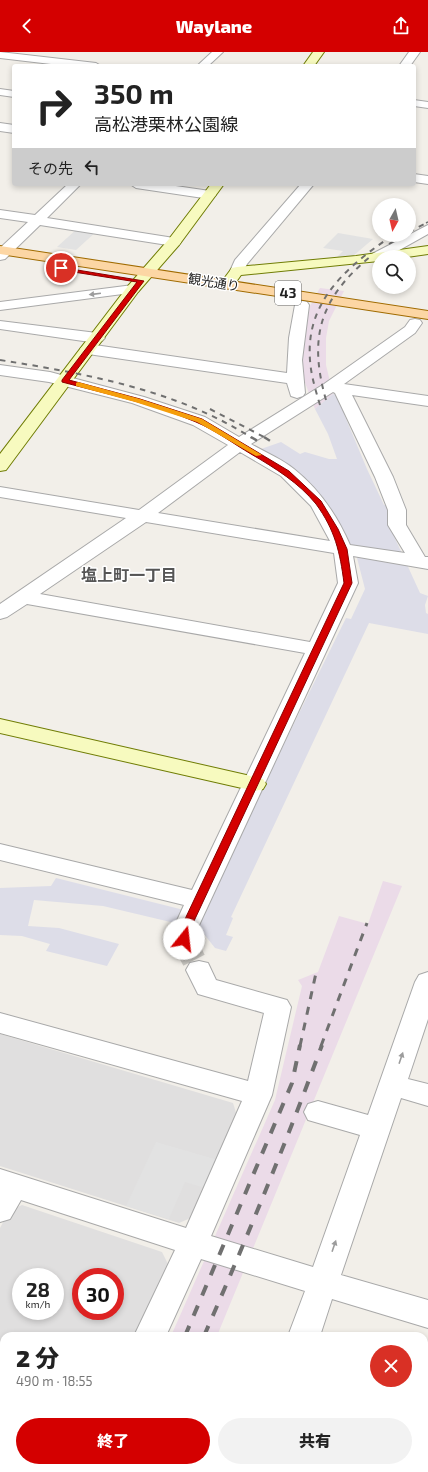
<!DOCTYPE html>
<html lang="ja">
<head>
<meta charset="utf-8">
<style>
  :root { --surface:#fff; --page:#f2f2f2; --text:#222; --muted:#767676; --accent:#d40000 }
  body { margin:0; font-family:"Exo 2","Noto Sans JP",sans-serif; background:var(--page); color:var(--text); height:100vh; display:flex; flex-direction:column; font-size:15px; white-space:nowrap }
  * { box-sizing:border-box; margin:0 }
  p { font-size:13px; color:var(--muted) }
  .icon { flex:none; width:22px; height:22px; fill:none; stroke:currentColor; stroke-width:2; stroke-linecap:round; stroke-linejoin:round }
  .map { position:relative; flex:1; overflow:hidden }
  .details { position:absolute; left:0px; top:1280px; width:428px; height:140px; display:flex; flex-direction:column; background:var(--surface); border-radius:12px 12px 0 0; box-shadow:0 2px 6px #0003 }
  .details>* { flex:none }
  .guide { position:absolute; left:12px; top:12px; width:404px; height:122px; border-radius:4px; box-shadow:0 2px 6px #0003; background:#fff; color:var(--text); overflow:hidden }
  .needle { width:26px; rotate:188deg }
  .buttons { position:absolute; left:372px; top:146px; display:grid; gap:8px }
  .buttons a { display:grid; place-items:center; width:44px; height:44px; border-radius:50%; background:var(--surface); box-shadow:0 2px 6px #0003; font-size:20px }
  .speed { position:absolute; left:12px; top:1216px; display:flex; gap:8px; font-size:20px; font-weight:700; text-align:center }
  .speed>* { display:grid; place-content:center; width:52px; height:52px; border-radius:50%; background:var(--surface); box-shadow:0 2px 6px #0003; line-height:1 }
  .speed small { font-size:10px; font-weight:400 }
  .speed .limit { border:6px solid #d22; background:#fff; color:#111 }
  .pin { position:absolute; display:grid; place-items:center; width:34px; height:34px; color:#fff; margin:-17px; border:2px solid #fff; border-radius:50%; box-shadow:0 1px 4px #0007 }
  .me { position:absolute; width:44px; margin:-22px; rotate:16deg; stroke-linejoin:round; filter:drop-shadow(0 0 3px #0008) }
  .turn { display:flex; align-items:center; gap:14px; height:84px; padding:0 16px; font-size:18px }
  .turn .icon { width:52px; height:52px; stroke-width:2.5 }
  .turn b { display:block; font-size:28px; line-height:34px }
  .then { display:flex; align-items:center; height:38px; padding:0 16px; background:#0003; gap:8px; font-size:15px }
  .round { display:grid; place-items:center; flex:none; width:42px; height:42px; border-radius:21px; background:var(--page) }
  .headline { display:flex; align-items:center; justify-content:space-between; height:68px; padding:0 16px }
  h1 { font-size:24px; font-weight:800; line-height:30px }
  .cta { display:flex; gap:8px; margin-top:auto; padding:8px 16px }
  .cta a { flex:1; height:46px; border-radius:24px; background:var(--accent); color:#fff; font-size:16px; font-weight:800; line-height:46px; text-align:center }
  .cta a+a { background:var(--page); color:var(--text) }
  header { display:flex; justify-content:space-between; align-items:center; height:52px; padding:0 16px; background:var(--accent); color:#fff; font-size:18px; font-weight:800 }
  .map>svg:first-child { display:block }
  .residential { fill:#e0dfdf; fill-rule:evenodd }
  .industrial { fill:#ebdbe8 }
  .parking { fill:#e2e2e2 }
  .plaza { fill:#dddde8 }
  .lines { fill:none; stroke-linecap:round; stroke-linejoin:round }
  .street-tunnel { stroke:#c8c6c1; stroke-width:24; stroke-dasharray:24 12; stroke-linecap:butt }
  .street-casing { stroke:#a9a9a9; stroke-width:2 }
  .secondary-casing { stroke:#707d05; stroke-width:2 }
  .primary-casing { stroke:#a06b00; stroke-width:2 }
  .street { fill:#fff; fill-rule:evenodd }
  .secondary { fill:#f7fabf; fill-rule:evenodd }
  .primary { fill:#fcd6a4; fill-rule:evenodd }
  .rail-far4 { stroke:#707070; stroke-width:1.5; stroke-dasharray:4.5 4.5; stroke-linecap:butt }
  .rail-far3 { stroke:#707070; stroke-width:2; stroke-dasharray:5.5 5.5; stroke-linecap:butt }
  .rail-far2 { stroke:#707070; stroke-width:2.5; stroke-dasharray:7 7; stroke-linecap:butt }
  .rail-far1 { stroke:#707070; stroke-width:3; stroke-dasharray:8 8; stroke-linecap:butt }
  .rail { stroke:#707070; stroke-width:4; stroke-dasharray:11 11; stroke-linecap:butt }
  .oneway { fill:#9c9c9c }
  .route { fill:#d40000; stroke:#8a0000 }
  .slow { fill:#f59e0b }
  .labels { text-anchor:middle; stroke-width:3; stroke-linejoin:round; paint-order:stroke }
  .far-street-label { font-size:13px; fill:#222; stroke:#fff }
  .shield { fill:#fff; stroke:#646464; stroke-width:1 }
  .shield-label { font-size:14px; font-weight:bold; fill:#222 }
  .neighbourhood-label { font-size:16px; font-weight:bold; fill:#555; stroke:#fff }
</style>
</head>
<body>
<header><svg class="icon" aria-label="back" viewBox="0 0 24 24"><path d="M15 5l-7 7 7 7"/></svg>Waylane<svg class="icon" aria-label="share" viewBox="0 0 24 24"><path d="M12 15V3M7 8l5-5 5 5M5 13v7h14v-7"/></svg></header>
<div class="map">
<svg width="428" height="1420" viewBox="0 0 428 1420">
  <rect width="100%" height="100%" fill="#f2efe9"/>
  <g class="residential">
    <polygon points="0,982 233,1051 237,1064 193,1165 179,1171 0,1114"/>
    <path d="M22,1153L162,1200L168,1212L136,1284H4V1416H76L74,1420H0V1176L9,1159ZM21,1225H55V1259H21ZM81,1225H115V1259H81Z"/>
  </g>
  <g class="industrial">
    <polygon points="320,236 344,239 329,269 326,286 326,313 333,342 315,357 304,328 301,298 310,254"/>
    <polygon points="383,829 402,834 217,1284 171,1284 275,1048 302,934 298,928 318,920 339,864 368,872"/>
    <polygon points="112,1416 163,1416 161,1420 110,1420"/>
  </g>
  <g class="parking">
    <polygon points="78,176 97,179 76,198 57,195"/>
    <polygon points="338,181 373,187 353,204 337,205 343,199 323,196"/>
    <polygon points="156,1090 218,1108 205,1136 185,1130 169,1167 126,1154"/>
  </g>
  <polygon class="plaza" points="333,342 341,344 349,361 344,362 367,417 384,453 391,453 388,471 420,541 428,544 425,553 426,561 428,562 428,582 369,571 231,865 233,866 226,883 233,885 226,899 215,896 200,877 103,854 34,848 28,874 59,876 119,892 107,914 46,899 50,892 22,884 0,883 0,836 51,834 56,826 200,862 346,566 351,567 365,537 356,502 335,466 285,414 261,397 281,390 300,402 305,400 329,407 337,407 328,382 315,357"/>
  <g class="lines">
    <polyline class="street-tunnel" points="183,887 199,918"/>
    <defs>
      <g id="street">
        <polygon points="0,0 96,11 101,14 68,14 0,6"/>
        <polygon points="212,0 223,0 208,14 197,14"/>
        <polygon points="409,0 420,0 410,14 399,14"/>
        <polygon points="0,37 14,39 14,45 0,43"/>
        <polygon points="414,48 428,50 428,56 414,54"/>
        <polygon points="0,71 14,73 14,81 0,79"/>
        <polygon points="414,122 428,124 428,132 414,130"/>
        <polygon points="68,132 81,132 47,166 174,186 179,187 181,190 179,193 174,194 40,173 5,207 0,208 0,196 28,170 0,166 0,158 35,163"/>
        <polygon points="130,132 162,132 210,139 216,143 210,147 136,136"/>
        <polygon points="301,132 314,132 247,212 242,222 232,222 230,219 235,208"/>
        <polygon points="428,173 428,182 387,205 379,205 379,209 372,208 370,205 372,202"/>
        <polygon points="133,233 138,234 140,237 138,240 0,258 0,250"/>
        <polygon points="302,249 307,250 309,253 302,308 305,341 303,344 297,346 291,344 287,331 88,302 83,300 80,297 83,294 88,292 287,321 289,286 295,253 297,250"/>
        <path d="M415,267L420,268L422,271L415,281L344,332L428,344V354L352,343L393,425L406,458V473L425,505H428V517L353,504L358,531L194,884L195,887L192,893L183,896L174,893L170,884L184,853L0,808V792L192,838L305,601L27,552L7,565L0,567V552L126,466L0,445V435L139,458L228,393L193,373L132,351L49,330L0,323V313L50,320L144,345L205,365L239,385L324,332L405,275L410,268ZM333,340L335,341L375,425L388,458V473L405,501L350,493C337,463 319,437 294,417C282,407 265,400 251,392ZM240,400L281,424L311,454L330,489L158,461ZM146,470L334,501L338,531L310,590L40,542Z"/>
        <polygon points="0,269 97,281 102,283 105,286 102,289 97,291 0,277"/>
        <polygon points="199,909 208,911 216,928 287,948 291,955 272,1043 211,1184 313,1215 360,1083 308,1068 304,1060 308,1052 318,1049 368,1063 415,930 419,923 428,920 428,967 408,1027 428,1032 428,1054 401,1046 341,1223 428,1248 428,1276 332,1247 320,1284 288,1284 305,1239 201,1207 166,1284 134,1284 175,1198 21,1148 10,1167 0,1170 0,1117 186,1176 242,1049 0,981 0,961 248,1029 264,961 198,942 186,918 190,911"/>
        <polygon points="74,1416 108,1416 106,1420 72,1420"/>
        <polygon points="244,1416 278,1416 277,1420 243,1420"/>
      </g>
      <g id="secondary">
        <polygon points="313,0 324,0 314,14 303,14"/>
        <polygon points="211,132 224,132 179,193 138,240 6,418 0,419 0,402 128,234 169,187"/>
        <path d="M428,194V202L407,205H379V209L241,223C235,231 233,238 222,235L220,232L232,216L237,215L356,204Z"/>
        <polygon points="0,667 255,725 263,727 266,732 263,737 255,739 0,681"/>
      </g>
      <polygon id="primary" points="0,194 428,259 428,267 0,202"/>
    </defs>
    <use href="#street" class="street-casing"/>
    <use href="#secondary" class="secondary-casing"/>
    <use href="#primary" class="primary-casing"/>
    <use href="#street" class="street"/>
    <use href="#secondary" class="secondary"/>
    <use href="#primary" class="primary"/>
    <polyline class="rail-far4" points="426,171 428,170"/>
    <g class="rail-far3">
      <polyline points="409,180 428,170"/>
      <polyline points="389,192 404,183"/>
      <path d="M0,308C87,322 177,338 252,386"/>
      <path d="M326,348C308,285 320,246 371,204"/>
      <path d="M320,353C317,343 314,333 312,323C299,255 342,218 393,183"/>
      <polyline points="210,357 266,386"/>
    </g>
    <g class="rail-far2">
      <polyline points="251,385 261,391"/>
      <polyline points="264,385 275,392"/>
    </g>
    <g class="rail-far1">
      <polyline points="300,994 316,921"/>
      <polyline points="321,994 367,871"/>
    </g>
    <g class="rail">
      <polyline points="185,1284 292,1031 300,993"/>
      <path d="M204,1284C246,1188 286,1091 322,993"/>
      <polyline points="126,1420 128,1416"/>
      <polyline points="144,1420 146,1416"/>
    </g>
  </g>
  <defs><path id="oneway-solid" d="M-6-.8H1V-3.2L6.5 0L1 3.2V.8H-6Z"/></defs>
  <g class="oneway">
    <use href="#oneway-solid" transform="translate(95 242) rotate(173)"/>
    <use href="#oneway-solid" transform="translate(401 1006) rotate(-71)"/>
    <use href="#oneway-solid" transform="translate(334 1194) rotate(-71)"/>
  </g>
  <path class="route" d="M59,215L144,229L69,328L140,347L202,367L289,419L321,449L338,477L347,497L352,531L187,884L189,887L184,891L180,890L177,884L344,531C340,500 335,478 316,452C299,431 275,416 251,402C234,392 215,378 196,370C154,352 107,342 62,330V328L137,230L61,218H59Z"/>
  <polygon class="slow" points="78,330 140,347 202,367 262,403 256,404 197,370 135,350 76,334 76,331"/>
  <g class="labels">
    <g class="far-street-label">
      <text transform="translate(214 230) rotate(9)" y="5">観光通り</text>
    </g>
    <rect class="shield" x="275" y="229" width="26" height="24" rx="3"/>
    <g class="shield-label">
      <text x="288" y="246">43</text>
    </g>
    <g class="neighbourhood-label">
      <text x="129" y="529">塩上町一丁目</text>
    </g>
  </g>
</svg>
<div class="buttons">
<a><svg class="needle" viewBox="-14 -14 28 28"><path d="M0-13l5 13h-10z" fill="#e53935"/><path d="M0 13l5-13h-10z" fill="#767676"/></svg></a>
<a><svg class="icon" aria-label="search" viewBox="0 0 24 24"><circle cx="10" cy="10" r="6"/><path d="M15 15l6 6"/></svg></a>
</div>
<div class="speed"><div>28<small>km/h</small></div><div class="limit">30</div></div>
<div class="pin" style="left:61px;top:216px;background:#d93025"><svg class="icon" aria-label="arrive" viewBox="0 0 24 24"><path d="M6 21V4h12l-3 4 3 4H6"/></svg></div>
<svg class="me" style="left:184px;top:887px" viewBox="-20 -20 40 40"><circle r="19" fill="#fff"/><path d="M0-13L10 11 0 6-10 11z" fill="#d40000"/></svg>
<div class="guide">
<div class="turn"><svg class="icon" aria-label="right" viewBox="0 0 24 24"><path d="M7 20v-9h11M14 6l5 5-5 5"/></svg><div><b>350 m</b>高松港栗林公園線</div></div>
<div class="then">その先<svg class="icon" aria-label="left" viewBox="0 0 24 24"><path d="M17 20v-9H6M10 6l-5 5 5 5"/></svg></div>
</div>
<section class="details">
<div class="headline"><div><h1>2 分</h1><p>490 m · 18:55</p></div><a class="round" style="background:#d93025;color:#fff"><svg class="icon" aria-label="close" viewBox="0 0 24 24"><path d="M6 6l12 12M18 6L6 18"/></svg></a></div>
<div class="cta"><a>終了</a><a>共有</a></div>
</section>
</div>
</body>
</html>
